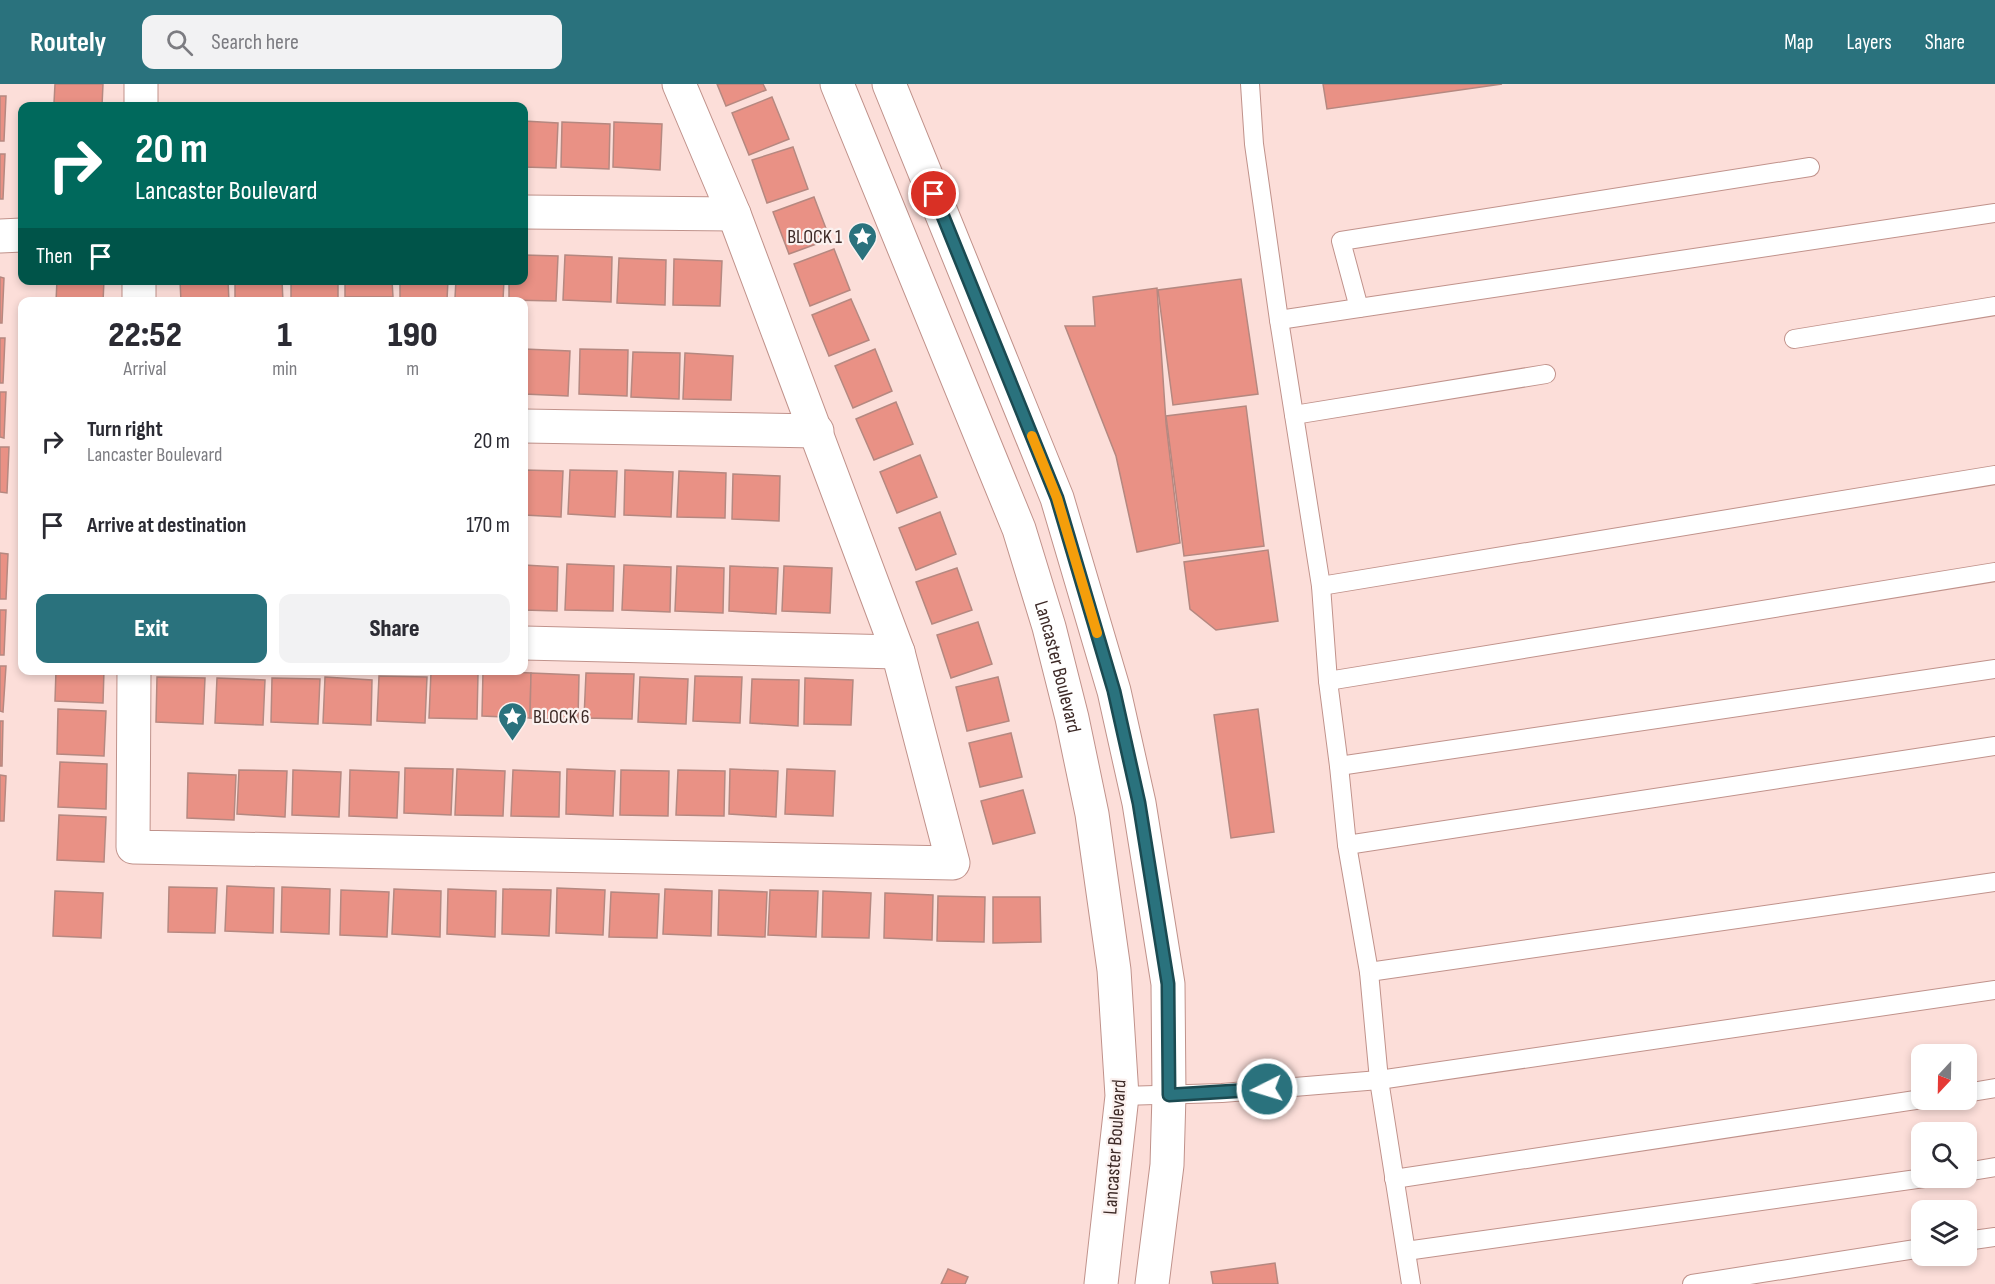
<!DOCTYPE html>
<html lang="en">
<head>
<meta charset="utf-8">
<style>
  :root { --surface:#fff; --page:#f2f2f3; --text:#2b2b33; --muted:#7c7c81; --accent:#2a727d }
  body { margin:0; font-family:"Sofia Sans Condensed",sans-serif; background:var(--page); color:var(--text); height:100vh; display:flex; flex-direction:column; font-size:22px; white-space:nowrap }
  * { box-sizing:border-box; margin:0 }
  p { font-size:20px; color:var(--muted) }
  .icon { flex:none; width:33px; height:33px; fill:none; stroke:currentColor; stroke-width:2; stroke-linecap:round; stroke-linejoin:round }
  .map { position:relative; flex:1; overflow:hidden }
  .drawer { position:absolute; left:18px; top:213px; width:510px; height:378px; display:flex; flex-direction:column; background:var(--surface); border-radius:12px; box-shadow:0 3px 9px #0003 }
  .drawer>* { flex:none }
  .top-card { position:absolute; left:18px; top:18px; width:510px; height:183px; border-radius:12px; box-shadow:0 3px 9px #0003; background:#00695c; color:#fff; overflow:hidden }
  .needle { width:39px; rotate:202deg }
  .fabs { position:absolute; left:1911px; top:960px; display:grid; gap:12px }
  .fabs a { display:grid; place-items:center; width:66px; height:66px; border-radius:12px; background:var(--surface); box-shadow:0 3px 9px #0003; font-size:30px }
  .pin { position:absolute; display:grid; place-items:center; width:51px; height:51px; color:#fff; margin:-26px; border:3px solid #fff; border-radius:50%; box-shadow:0 2px 6px #0007 }
  .me { position:absolute; width:66px; margin:-33px; rotate:265deg; stroke-linejoin:round; filter:drop-shadow(0 0 4px #0008) }
  .turn { display:flex; align-items:center; gap:21px; height:126px; padding:0 18px; font-size:27px }
  .turn .icon { width:78px; height:78px; stroke-width:2.5 }
  .turn b { display:block; font-size:42px; line-height:51px }
  .then { display:flex; align-items:center; height:57px; padding:0 18px; background:#0003; gap:12px; font-size:22px }
  .eta { display:flex; justify-content:space-evenly; align-items:center; height:102px; text-align:center }
  .eta b { font-size:36px; font-weight:800; line-height:42px }
  .button { display:flex; gap:12px; margin-top:auto; padding:12px 18px }
  .button a { flex:1; height:69px; border-radius:12px; background:var(--accent); color:#fff; font-size:24px; font-weight:800; line-height:69px; text-align:center }
  .button a+a { background:var(--page); color:var(--text) }
  ul { padding:0; list-style:none }
  li { display:flex; align-items:center; gap:18px; height:84px; padding:0 18px }
  li div { flex:1 }
  li b { display:block; font-size:22px }
  li em { font-style:normal }
  header { display:flex; align-items:center; gap:36px; box-sizing:border-box; height:84px; padding:0 30px; background:var(--accent); color:#fff }
  header strong { font-size:28px }
  nav { display:flex; gap:33px; margin-inline-start:auto; font-size:21px }
  .search { width:420px; height:54px; background:var(--page); display:flex; align-items:center; gap:15px; box-sizing:border-box; padding:0 21px; border-radius:12px; color:var(--muted); font-size:22px }
  .map>svg:first-child { display:block }
  .building { fill:#e99185; stroke:#b58880; stroke-width:1.5 }
  .lines { fill:none; stroke-linecap:round; stroke-linejoin:round }
  .lane-casing { stroke:#c0928b; stroke-width:20 }
  .street-casing { stroke:#c0928b; stroke-width:35 }
  .secondary-casing { stroke:#c0928b; stroke-width:35 }
  .lane { stroke:#fff; stroke-width:18 }
  .street { stroke:#fff; stroke-width:33 }
  .secondary { stroke:#fff; stroke-width:33 }
  .route-casing { stroke:#1b4a51; stroke-width:15 }
  .route { stroke:#2a727d; stroke-width:10 }
  .slow { stroke:#f59e0b; stroke-width:10 }
  .labels { text-anchor:middle; stroke-width:4.5; stroke-linejoin:round; paint-order:stroke }
  .poi-label { font-size:20px; fill:#3d2a27; stroke:#fbf1ef; text-anchor:end }
  .street-label { font-size:20px; fill:#3d2a27; stroke:#fbf1ef }
</style>
</head>
<body>
<header>
<strong>Routely</strong>
<div class="search"><svg class="icon" aria-label="search" viewBox="0 0 24 24"><circle cx="10" cy="10" r="6"/><path d="M15 15l6 6"/></svg>Search here</div>
<nav><a>Map</a><a>Layers</a><a>Share</a></nav>
</header>
<div class="map">
<svg width="1995" height="1200" viewBox="0 0 1995 1200">
  <rect width="100%" height="100%" fill="#fcded9"/>
  <g class="building">
    <polygon points="55,0 103,0 102,22 54,19"/>
    <polygon points="717,0 763,0 766,6 726,22"/>
    <polygon points="1323,0 1502,0 1327,25"/>
    <polygon points="0,12 6,12 4,57 0,57"/>
    <polygon points="772,13 789,55 749,71 732,29"/>
    <polygon points="524,37 558,39 556,84 524,83"/>
    <polygon points="562,38 610,40 609,85 561,83"/>
    <polygon points="614,38 662,40 660,86 613,83"/>
    <polygon points="793,63 808,105 767,119 752,76"/>
    <polygon points="0,70 5,70 3,115 0,115"/>
    <polygon points="814,113 830,155 789,170 773,128"/>
    <polygon points="834,165 850,206 810,222 794,180"/>
    <polygon points="524,171 558,172 556,217 509,216 509,196 524,196"/>
    <polygon points="565,171 612,173 611,218 563,216"/>
    <polygon points="619,174 666,176 665,221 617,219"/>
    <polygon points="674,175 722,177 720,222 673,221"/>
    <polygon points="0,193 4,194 2,239 0,239"/>
    <polygon points="1241,195 1258,310 1173,321 1158,206"/>
    <polygon points="57,196 104,196 103,218 56,218"/>
    <polygon points="180,196 228,196 229,218 181,218"/>
    <polygon points="235,196 282,196 283,218 235,218"/>
    <polygon points="291,196 338,196 338,215 291,216"/>
    <polygon points="345,196 392,196 393,213 345,213"/>
    <polygon points="400,196 448,196 447,216 400,214"/>
    <polygon points="456,196 504,196 503,216 455,214"/>
    <polygon points="1157,204 1166,339 1180,459 1137,468 1116,372 1065,242 1095,242 1093,213"/>
    <polygon points="851,215 869,256 829,272 812,231"/>
    <polygon points="0,254 5,254 3,299 0,299"/>
    <polygon points="524,265 570,267 568,312 524,310"/>
    <polygon points="580,265 628,266 627,312 579,310"/>
    <polygon points="875,265 892,307 853,324 835,282"/>
    <polygon points="633,268 680,269 679,315 631,313"/>
    <polygon points="685,269 733,272 731,316 683,315"/>
    <polygon points="0,308 6,308 4,354 0,353"/>
    <polygon points="896,318 913,360 874,376 856,335"/>
    <polygon points="1246,322 1264,462 1184,472 1166,332"/>
    <polygon points="0,363 9,363 7,409 0,408"/>
    <polygon points="920,371 937,413 897,429 880,388"/>
    <polygon points="524,386 563,387 561,433 524,431"/>
    <polygon points="570,386 617,387 615,433 568,430"/>
    <polygon points="625,386 673,388 671,433 624,431"/>
    <polygon points="679,387 726,389 725,434 677,433"/>
    <polygon points="733,390 780,392 779,437 732,435"/>
    <polygon points="940,428 956,470 916,486 899,444"/>
    <polygon points="1268,466 1278,537 1216,546 1190,525 1184,478"/>
    <polygon points="0,469 8,470 6,515 0,515"/>
    <polygon points="567,480 614,482 613,527 565,526"/>
    <polygon points="524,481 558,483 557,527 524,526"/>
    <polygon points="624,481 671,483 670,528 622,526"/>
    <polygon points="677,482 724,484 723,529 675,527"/>
    <polygon points="730,482 778,484 776,530 729,527"/>
    <polygon points="784,482 832,484 830,529 782,527"/>
    <polygon points="957,484 972,526 932,540 916,498"/>
    <polygon points="0,526 6,526 4,571 0,571"/>
    <polygon points="978,538 992,580 951,594 937,551"/>
    <polygon points="0,582 6,582 3,628 0,627"/>
    <polygon points="56,586 104,586 103,619 55,617"/>
    <polygon points="483,587 531,589 530,634 482,632"/>
    <polygon points="431,588 478,590 477,635 429,634"/>
    <polygon points="531,589 579,591 578,636 530,634"/>
    <polygon points="586,589 634,590 632,635 584,634"/>
    <polygon points="379,592 427,593 425,639 377,637"/>
    <polygon points="695,592 742,593 740,639 693,637"/>
    <polygon points="157,593 205,594 203,640 156,638"/>
    <polygon points="325,593 372,596 371,641 323,639"/>
    <polygon points="640,593 688,595 686,640 638,638"/>
    <polygon points="998,593 1009,637 967,647 956,603"/>
    <polygon points="217,594 265,596 263,641 215,639"/>
    <polygon points="272,594 320,595 318,640 271,638"/>
    <polygon points="805,594 853,596 851,641 804,640"/>
    <polygon points="752,595 799,596 798,642 750,639"/>
    <polygon points="58,625 106,627 104,672 57,670"/>
    <polygon points="1258,625 1274,748 1231,754 1214,631"/>
    <polygon points="0,637 3,637 2,682 0,682"/>
    <polygon points="1011,649 1022,693 980,703 969,659"/>
    <polygon points="60,678 107,680 106,725 58,723"/>
    <polygon points="405,684 453,685 451,731 404,729"/>
    <polygon points="457,685 505,687 503,732 455,731"/>
    <polygon points="567,685 615,687 613,732 566,730"/>
    <polygon points="730,685 778,687 776,733 729,730"/>
    <polygon points="787,685 835,687 833,732 785,730"/>
    <polygon points="239,686 287,687 285,733 237,730"/>
    <polygon points="293,686 341,688 339,733 292,731"/>
    <polygon points="350,686 399,688 397,734 349,732"/>
    <polygon points="513,686 560,688 559,733 511,732"/>
    <polygon points="621,686 669,687 668,732 620,731"/>
    <polygon points="678,686 725,687 724,732 676,731"/>
    <polygon points="188,689 236,691 234,736 187,734"/>
    <polygon points="0,691 6,692 4,737 0,737"/>
    <polygon points="1023,706 1035,749 993,760 981,717"/>
    <polygon points="59,731 106,733 104,778 57,776"/>
    <polygon points="227,802 274,804 273,849 225,847"/>
    <polygon points="169,803 217,804 215,849 168,848"/>
    <polygon points="282,803 330,805 329,850 281,848"/>
    <polygon points="557,804 605,806 603,851 556,849"/>
    <polygon points="394,805 441,807 440,853 392,850"/>
    <polygon points="448,805 496,807 495,853 447,850"/>
    <polygon points="503,805 551,806 549,852 502,850"/>
    <polygon points="665,805 712,807 711,852 663,850"/>
    <polygon points="341,806 389,808 387,853 340,851"/>
    <polygon points="719,806 767,808 765,853 718,851"/>
    <polygon points="770,806 818,807 816,853 768,851"/>
    <polygon points="55,807 103,809 101,854 53,852"/>
    <polygon points="823,807 871,809 869,854 822,853"/>
    <polygon points="611,808 659,810 657,854 609,853"/>
    <polygon points="885,809 933,811 932,856 884,854"/>
    <polygon points="938,812 985,813 984,858 937,857"/>
    <polygon points="993,813 1040,813 1041,858 993,859"/>
    <polygon points="1275,1179 1278,1200 1213,1200 1211,1188"/>
    <polygon points="948,1185 968,1193 965,1200 941,1200"/>
  </g>
  <g class="lines">
    <defs>
      <g id="lane">
        <polyline points="1250,0 1254,60 1279,236 1321,502 1328,597 1339,682 1347,761 1369,888 1379,996 1411,1200"/>
        <polyline points="1359,224 1995,129"/>
        <polyline points="1279,236 1359,224 1341,157 1810,83"/>
        <polyline points="1794,255 1995,222"/>
        <polyline points="1294,331 1546,290"/>
        <polyline points="1321,502 1995,391"/>
        <polyline points="1328,597 1995,488"/>
        <polyline points="1339,682 1995,585"/>
        <polyline points="1347,761 1995,662"/>
        <polyline points="1369,888 1995,798"/>
        <polyline points="1966,1009 1995,1004"/>
        <polyline points="1122,1012 1222,1009 1379,996 1995,906"/>
        <polyline points="1966,1088 1995,1083"/>
        <polyline points="1394,1095 1922,1015"/>
        <polyline points="1966,1157 1995,1153"/>
        <polyline points="1406,1167 1924,1094"/>
        <polyline points="1692,1200 1922,1164"/>
      </g>
      <g id="street">
        <polyline points="141,22 141,0"/>
        <polyline points="524,128 734,130"/>
        <polyline points="0,152 22,151"/>
        <polyline points="139,218 139,196"/>
        <polyline points="524,342 817,347"/>
        <polyline points="524,559 898,568"/>
        <polyline points="134,586 133,763 953,779 898,568 734,130 679,0"/>
      </g>
      <g id="secondary">
        <path id="s1" d="M837,0L1019,445L1049,543L1072,634L1092,730L1114,886L1122,1012L1101,1200"/>
        <polyline points="889,0 1057,414 1114,607 1139,719 1168,900 1169,1011 1167,1081 1152,1200"/>
      </g>
    </defs>
    <use href="#lane" class="lane-casing"/>
    <use href="#street" class="street-casing"/>
    <use href="#secondary" class="secondary-casing"/>
    <use href="#lane" class="lane"/>
    <use href="#street" class="street"/>
    <use href="#secondary" class="secondary"/>
  </g>
  <g class="lines">
    <defs>
      <polyline id="route" points="934,110 1057,414 1114,607 1139,719 1168,900 1169,1011 1267,1005"/>
    </defs>
    <use href="#route" class="route-casing"/>
    <use href="#route" class="route"/>
    <polyline class="slow" points="1032,352 1057,414 1097,549"/>
  </g>
  <defs>
    <symbol id="sight-pin" viewBox="-11 -11 22 30"><path d="M0 17L-7.5 6A9.5 9.5 0 1 1 7.5 6Z" fill="#2a727d" stroke="#fbf1ef"/><path d="M0-6L1.8-2.2L6-1.7L2.9 1.2L3.7 5.4L0 3.3L-3.7 5.4L-2.9 1.2L-6-1.7L-1.8-2.2Z" fill="#fff"/></symbol>
  </defs>
  <g fill-rule="evenodd">
    <use href="#sight-pin" x="846" y="136" width="33" height="45"/>
    <use href="#sight-pin" x="496" y="616" width="33" height="45"/>
  </g>
  <g class="labels">
    <g class="poi-label">
      <text x="842" y="159">BLOCK 1</text>
      <text x="533" y="639" text-anchor="start">BLOCK 6</text>
    </g>
    <g class="street-label">
      <text dy="7" stroke="none"><textPath href="#s1" startOffset="624">Lancaster Boulevard</textPath></text>
      <text transform="translate(1114 1063) rotate(-86)" y="7">Lancaster Boulevard</text>
    </g>
  </g>
</svg>
<div class="fabs">
<a><svg class="needle" viewBox="-14 -14 28 28"><path d="M0-13l5 13h-10z" fill="#e53935"/><path d="M0 13l5-13h-10z" fill="#7c7c81"/></svg></a>
<a><svg class="icon" aria-label="search" viewBox="0 0 24 24"><circle cx="10" cy="10" r="6"/><path d="M15 15l6 6"/></svg></a>
<a><svg class="icon" aria-label="layers" viewBox="0 0 24 24"><path d="M12 4l9 5-9 5-9-5zM3 14l9 5 9-5"/></svg></a>
</div>
<div class="pin" style="left:934px;top:110px;background:#d93025"><svg class="icon" aria-label="arrive" viewBox="0 0 24 24"><path d="M6 21V4h12l-3 4 3 4H6"/></svg></div>
<svg class="me" style="left:1267px;top:1005px" viewBox="-20 -20 40 40"><circle r="17" fill="#2a727d" stroke="#fff" stroke-width="3"/><path d="M0-11L8 9 0 5-8 9z" fill="#fff"/></svg>
<div class="top-card">
<div class="turn"><svg class="icon" aria-label="right" viewBox="0 0 24 24"><path d="M7 20v-9h11M14 6l5 5-5 5"/></svg><div><b>20 m</b>Lancaster Boulevard</div></div>
<div class="then">Then<svg class="icon" aria-label="arrive" viewBox="0 0 24 24"><path d="M6 21V4h12l-3 4 3 4H6"/></svg></div>
</div>
<section class="drawer">
<div class="eta">
<div><b>22:52</b><p>Arrival</p></div>
<div><b>1</b><p>min</p></div>
<div><b>190</b><p>m</p></div>
</div>
<ul>
<li><svg class="icon" aria-label="right" viewBox="0 0 24 24"><path d="M7 20v-9h11M14 6l5 5-5 5"/></svg><div><b>Turn right</b><p>Lancaster Boulevard</p></div><em>20 m</em></li>
<li><svg class="icon" aria-label="arrive" viewBox="0 0 24 24"><path d="M6 21V4h12l-3 4 3 4H6"/></svg><div><b>Arrive at destination</b></div><em>170 m</em></li>
</ul>
<div class="button"><a>Exit</a><a>Share</a></div>
</section>
</div>
</body>
</html>
